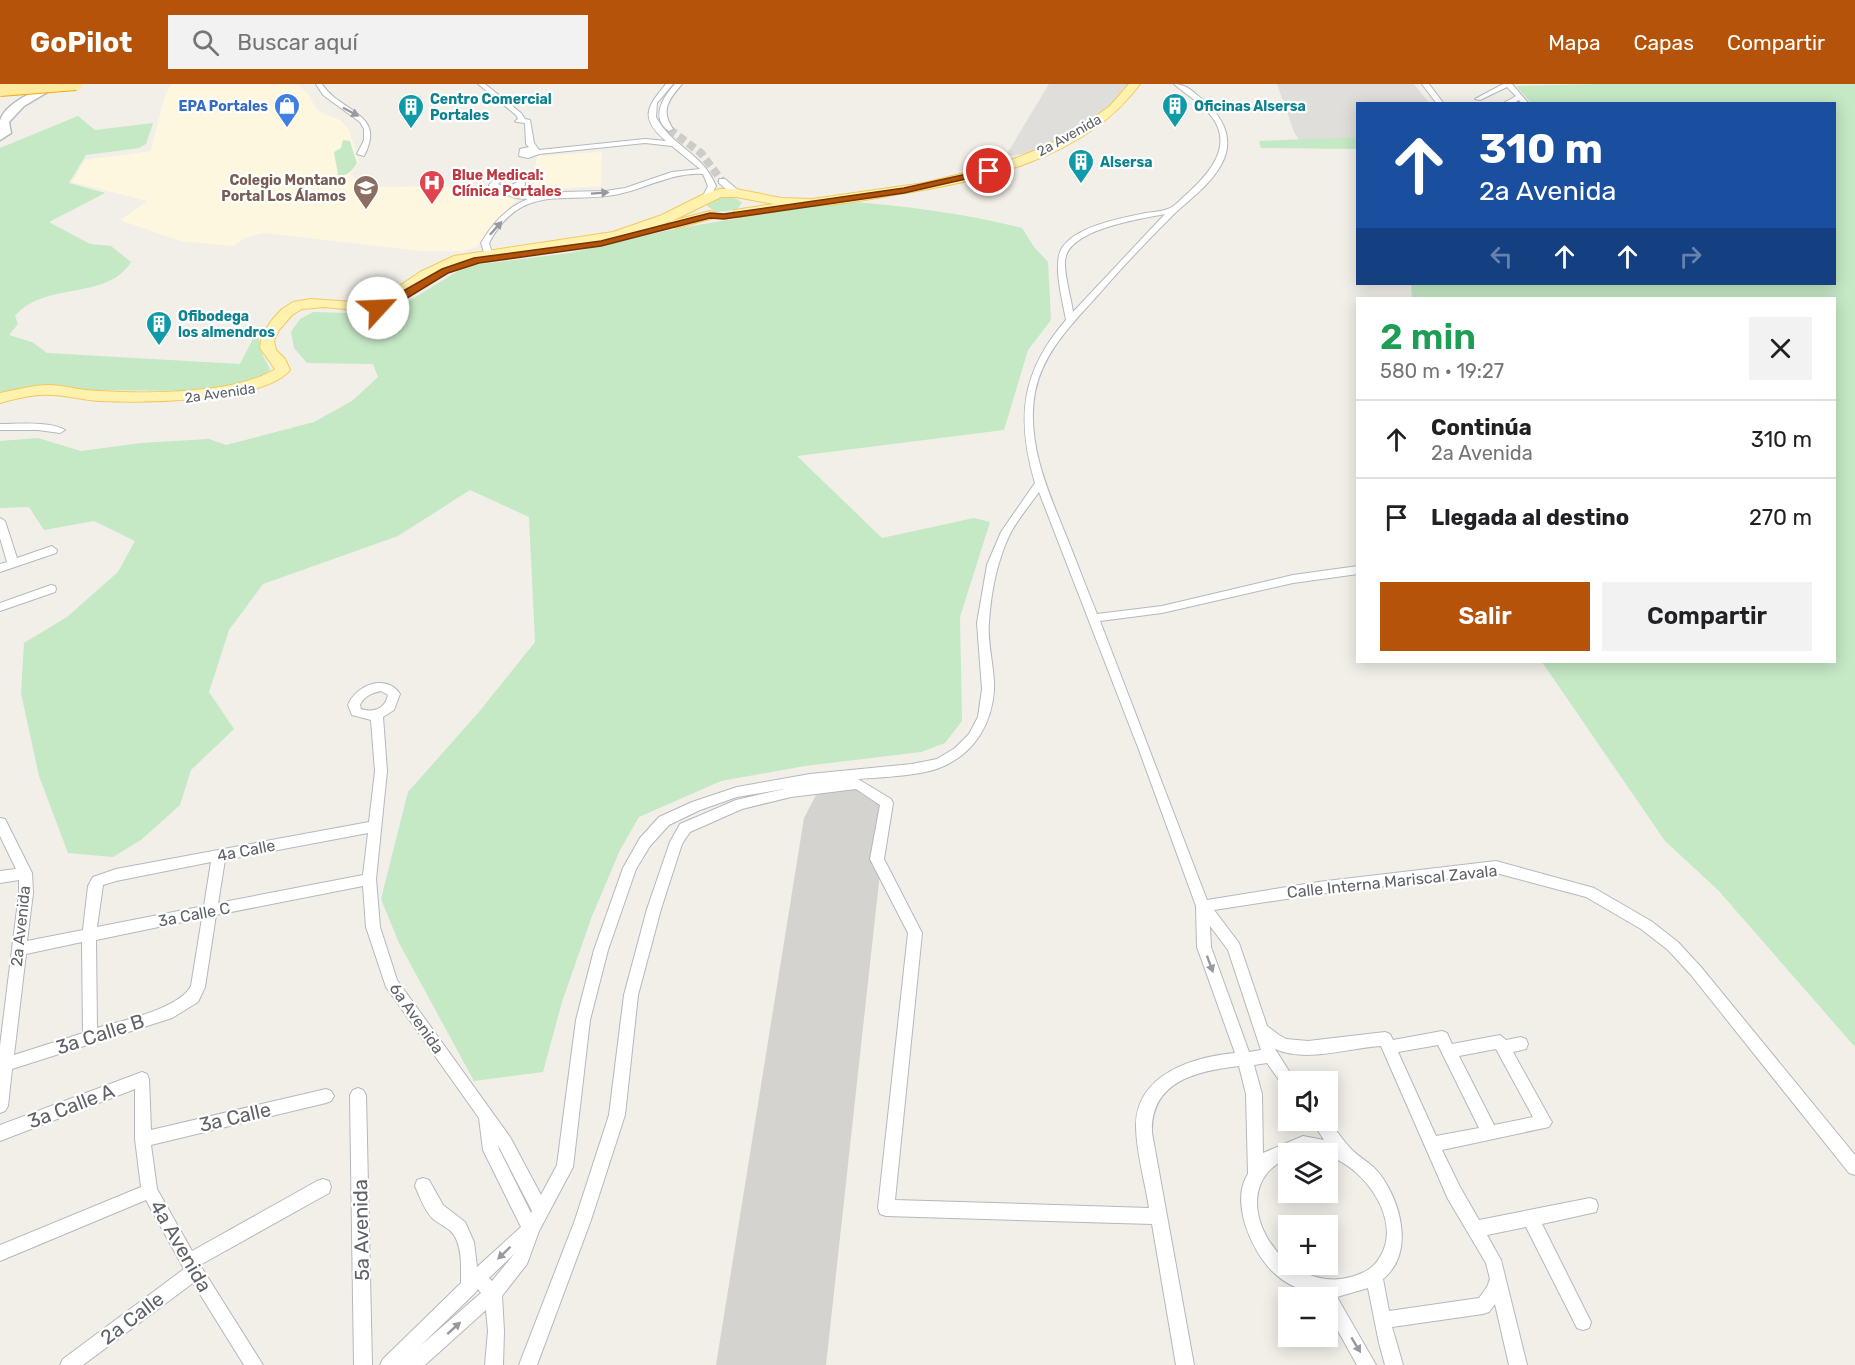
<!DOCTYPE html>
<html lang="es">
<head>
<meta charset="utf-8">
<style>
  :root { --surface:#fff; --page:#f2f2f2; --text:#202124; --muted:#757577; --line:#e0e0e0; --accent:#b45309 }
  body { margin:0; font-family:Rubik,sans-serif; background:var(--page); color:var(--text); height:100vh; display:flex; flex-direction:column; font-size:22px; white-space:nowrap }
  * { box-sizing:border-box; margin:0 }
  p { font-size:20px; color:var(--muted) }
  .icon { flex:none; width:33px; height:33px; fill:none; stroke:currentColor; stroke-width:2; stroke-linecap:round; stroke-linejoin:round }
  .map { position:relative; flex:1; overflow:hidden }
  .details { position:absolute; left:1356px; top:213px; width:480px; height:366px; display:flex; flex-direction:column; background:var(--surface); border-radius:0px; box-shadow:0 3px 15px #0003 }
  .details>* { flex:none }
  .guide { position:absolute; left:1356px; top:18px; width:480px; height:183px; border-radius:0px; box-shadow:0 3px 15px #0003; background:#1a4fa0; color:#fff; overflow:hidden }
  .tools { position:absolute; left:1278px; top:987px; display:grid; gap:12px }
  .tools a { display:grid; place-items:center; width:60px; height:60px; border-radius:0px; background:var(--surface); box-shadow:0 3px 15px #0003; font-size:30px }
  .pin { position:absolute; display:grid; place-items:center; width:51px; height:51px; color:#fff; margin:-26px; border:3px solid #fff; border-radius:50%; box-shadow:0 2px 6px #0007 }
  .me { position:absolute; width:66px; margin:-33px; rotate:65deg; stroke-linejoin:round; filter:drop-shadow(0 0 4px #0008) }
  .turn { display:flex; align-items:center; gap:21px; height:126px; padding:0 24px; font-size:27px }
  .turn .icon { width:78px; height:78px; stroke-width:2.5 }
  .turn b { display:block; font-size:42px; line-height:51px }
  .lanes { display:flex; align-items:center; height:57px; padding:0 24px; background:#0003; justify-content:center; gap:30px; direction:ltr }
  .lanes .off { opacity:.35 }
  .round { display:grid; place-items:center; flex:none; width:63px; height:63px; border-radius:0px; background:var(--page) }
  .head { display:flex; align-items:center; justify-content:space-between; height:102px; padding:0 24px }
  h1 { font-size:36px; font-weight:600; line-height:45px; color:#1e9e55 }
  .primary-button { display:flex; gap:12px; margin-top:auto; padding:12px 24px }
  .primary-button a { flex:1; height:69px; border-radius:0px; background:var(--accent); color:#fff; font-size:24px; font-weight:600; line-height:69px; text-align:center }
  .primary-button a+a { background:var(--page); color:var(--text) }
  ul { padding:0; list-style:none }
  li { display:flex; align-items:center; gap:18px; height:78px; padding:0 24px; border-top:2px solid var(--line) }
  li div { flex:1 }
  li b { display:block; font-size:22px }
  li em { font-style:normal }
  header { display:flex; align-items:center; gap:36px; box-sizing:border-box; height:84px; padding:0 30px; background:var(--accent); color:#fff }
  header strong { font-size:28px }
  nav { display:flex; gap:33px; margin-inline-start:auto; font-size:21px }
  .search { width:420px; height:54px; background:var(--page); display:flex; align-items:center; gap:15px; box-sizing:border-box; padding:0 21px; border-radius:0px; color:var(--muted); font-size:22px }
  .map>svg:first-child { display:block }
  .commercial { fill:#fef7e0 }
  .industrial { fill:#e0deda }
  .green { fill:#c5e8c5 }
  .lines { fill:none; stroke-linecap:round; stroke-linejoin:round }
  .runway { fill:#d4d3d0; fill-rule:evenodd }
  .minor-tunnel { stroke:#ccccc8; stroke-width:8; stroke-dasharray:8 4; stroke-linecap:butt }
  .minor-casing { stroke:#b5b8bc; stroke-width:2 }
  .secondary-casing { stroke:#b6babf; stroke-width:3 }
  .primary-casing { stroke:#f2c960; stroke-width:2 }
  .minor { fill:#fff; fill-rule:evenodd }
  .secondary { fill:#fff; fill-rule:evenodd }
  .primary { fill:#fff2af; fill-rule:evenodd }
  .trunk-bridge-casing { stroke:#f9ab00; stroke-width:14; stroke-linecap:butt }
  .trunk-bridge { stroke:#feeaa1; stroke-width:12 }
  .oneway { fill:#979a9d }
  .route { fill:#b45309; stroke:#753606; stroke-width:1.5 }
  .labels { text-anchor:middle; stroke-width:4.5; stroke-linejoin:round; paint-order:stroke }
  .far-culture-label { font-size:14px; font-weight:bold; fill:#0d838f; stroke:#fff; text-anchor:start }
  .far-shop-label { font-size:14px; font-weight:bold; fill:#366cbe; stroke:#fff; text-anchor:end }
  .far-street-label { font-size:14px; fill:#5f6368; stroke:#fff }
  .far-health-label { font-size:14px; font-weight:bold; fill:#be3a42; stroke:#fff; text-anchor:start }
  .far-education-label { font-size:14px; font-weight:bold; fill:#785e54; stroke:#fff; text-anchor:end }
  .street-label { font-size:16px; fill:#5f6368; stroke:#fff }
  .near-street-label { font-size:20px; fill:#5f6368; stroke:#fff }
</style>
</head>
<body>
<header>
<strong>GoPilot</strong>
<div class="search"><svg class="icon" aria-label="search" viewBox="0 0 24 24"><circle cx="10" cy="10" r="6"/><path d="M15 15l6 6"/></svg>Buscar aquí</div>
<nav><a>Mapa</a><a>Capas</a><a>Compartir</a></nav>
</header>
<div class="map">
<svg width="1855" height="1281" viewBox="0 0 1855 1281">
  <rect width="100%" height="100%" fill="#f1efe8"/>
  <g class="commercial">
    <polygon points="171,0 297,0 309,11 315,23 322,29 340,36 349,46 359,78 350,90 366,103 480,102 518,114 491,143 477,163 461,167 421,167 264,149 245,154 233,162 180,157 120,136 148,117 72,98 85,76 151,67 164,15"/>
    <polygon points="602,68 601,102 532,106 537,72"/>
  </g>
  <g class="industrial">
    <polygon points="1049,0 1131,0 1112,20 1081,44 1028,69 1005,73"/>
    <polygon points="1277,0 1414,0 1429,19 1358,20 1357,53 1300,57 1294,48"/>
  </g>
  <g class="green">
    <polygon points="1600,0 1855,0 1855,963 1718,806 1665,757 1542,578 1834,578 1834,214 1412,214 1411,200 1834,200 1834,20 1531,19 1516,2"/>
    <path d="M78,32L95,46L153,39L146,60L139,64L86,71L69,99L105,109L49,138L90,160L111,162L131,178C107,217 44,197 15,232L18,240L9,251L32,258L47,269L240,280L255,251L258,252L263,272L270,285L265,292L255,297L186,307L94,306L64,303L0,309V64Z"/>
    <polygon points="1357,53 1357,65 1261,64 1259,57"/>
    <path d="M343,56L350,57L357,79C353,86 347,93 338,91L334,68L341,64Z"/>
    <polygon points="730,112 742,118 737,126 716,128 707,122 708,119 719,113"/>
    <path d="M843,117C904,122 963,129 1022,144L1034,163L1048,178L1051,236L1028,266L1004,346L797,372L882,454L974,434L990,438L960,533L962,637L945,659L921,668L805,682L721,697L639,733L620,766L592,832L562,918L543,988L474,997L399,859L381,815L408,708L478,629L535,558L529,433L470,406L398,452L263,500L229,546L209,608L234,645L191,686L180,721L141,756L113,773L68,769L39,692L21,609L24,559L67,533L118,488L135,457L94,437L44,446L29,423L0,424V357L38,354L81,367L141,359L209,355L226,361L314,338L352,317L378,293L373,280L307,279L294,264L291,248L300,235L313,228L374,230L401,222L466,182L570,169L674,145Z"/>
  </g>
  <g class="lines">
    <polygon class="runway" points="845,701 874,711 886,734 826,1281 716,1281 804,734 816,711"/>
    <polyline class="minor-tunnel" points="669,45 701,69 722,97"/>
    <defs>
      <g id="minor">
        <path d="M316,0H322C341,29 387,29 364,72L357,70L364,56V45L360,38L323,11Z"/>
        <path d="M478,0H485L521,29L525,35L530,36L534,59L539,66L645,55L666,57C639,34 647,23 666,0H673L657,19L656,33C672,63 702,68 716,102L709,116H703L702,114L708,102L703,90C673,88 647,104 619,110C566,121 522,97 489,159L492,169L485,171L481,159C492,140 507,123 528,115L515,114L490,103L489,101C499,89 510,89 524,93L525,101L520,105L512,107L519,110L537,112L560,108L606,107L625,104L672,88L700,85L672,62L645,59L539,70L528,74L519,72L520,65L529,63L526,60L525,39L517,38L515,37L518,35L516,31ZM511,94L518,96V98L505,104L498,100L501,97Z"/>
        <path d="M675,0H682C669,15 660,26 673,45L669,47C650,34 663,13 675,0Z"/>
        <path d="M1174,0C1184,0 1190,5 1197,11C1220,28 1237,53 1221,81C1210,101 1190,115 1174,130C1148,156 1123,182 1099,210C1072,240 1043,268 1035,308C1026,357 1047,405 1065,449C1076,476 1086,503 1097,530L1162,522L1293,491L1358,482V490L1293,499L1162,529L1100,537L1207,816L1318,798L1496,777L1594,804L1651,837L1678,858L1701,883L1855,1071V1091L1849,1089L1691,891L1668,866L1641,845L1586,813L1496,789L1318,810L1214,826L1239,859L1267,942L1279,951L1286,955L1308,957L1385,948L1390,950L1393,956L1442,947L1447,949L1452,960L1500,951L1506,956L1521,953L1526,955L1528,960L1526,965L1513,968L1549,1033L1552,1038L1549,1043L1442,1066L1460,1103L1479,1136L1590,1114L1596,1116L1598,1122L1596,1128L1542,1140L1591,1238L1589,1244L1583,1246L1577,1244L1526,1143L1487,1151L1501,1176L1527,1281H1509L1495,1220L1489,1228L1483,1230L1392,1243L1403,1281H1385L1379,1259L1368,1204L1337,1213L1376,1281H1357L1328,1229V1214H1319L1317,1210C1301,1207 1284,1199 1272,1187C1251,1166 1230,1117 1248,1090L1246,1010L1239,982C1197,987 1150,997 1152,1049L1194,1281H1176L1152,1140L886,1132L880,1130L878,1124L908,849L870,775L880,721L856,705L791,713L742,725L690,748L682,760L661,825L638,911L625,1031L591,1136L537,1281H519L575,1136L609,1031L624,911L647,825L670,758L680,740L736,716L784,705L737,713L700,726L669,741L650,762L636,785L608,866L590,936L573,1083L539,1147L527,1180L502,1212L504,1247L503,1281H485L488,1247L486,1226L425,1281H380L383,1275L461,1199C461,1185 462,1170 457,1157C453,1145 442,1142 433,1135C424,1126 420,1113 415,1102L417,1096L423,1094L429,1096L443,1121L465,1138L474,1158L477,1183L521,1143L483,1066L479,1034L386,903L366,843L363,802L216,831L205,903L198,918L172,934L12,985L8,1022L5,1027L0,1029V962L19,809V796L0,799V787L16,785L0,752V734L5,735L32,789L33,809L27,857L83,846L88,802L93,793L116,785L369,738L375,687L371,636L352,631L348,621C356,601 386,589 400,610L394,626L383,633L387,687L376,795L380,843L397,896L510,1053L541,1111L557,1081L576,936L594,866L623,784L640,754L659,733L692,718L737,703L810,690L912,680L937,675L955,664L969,650L978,633L982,605L977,539L987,481L1001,448L1035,399C1016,334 1021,288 1066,236C1063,218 1052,179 1062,164C1076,142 1121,134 1146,129C1153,128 1166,127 1172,123C1178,119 1184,112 1189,108C1211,88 1233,61 1212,33C1202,19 1186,11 1174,0ZM1165,130L1073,228C1071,213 1064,191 1065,177C1067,145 1141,135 1165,130ZM1039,408L1139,666L1196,822L1197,863L1235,969C1193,973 1137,990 1136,1041C1136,1068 1145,1097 1149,1124L895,1116L922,849L884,775L893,719L891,715L858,695C883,693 923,692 944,682C975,668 992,639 994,606C995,584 987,561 989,538C991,508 997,477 1010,450C1018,435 1029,422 1039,408ZM381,607L388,611C385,625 374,629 361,625L360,621C364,612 372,609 381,607ZM368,749L363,791L218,819L225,776ZM211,778L204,822L97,843L103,801L116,797ZM202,834L191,902C179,925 121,937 97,944L96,856ZM1210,842L1228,866L1261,966L1249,968L1211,863ZM82,858L83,949L14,971L26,870ZM1438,961L1479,1044L1436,1052L1398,968ZM1381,962L1448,1115L1486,1179L1490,1195L1487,1203L1479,1214L1389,1227L1383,1195C1415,1169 1401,1118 1379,1089C1371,1079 1360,1074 1351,1065C1343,1056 1335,1045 1328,1036H1311L1324,1056L1303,1052L1263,1069L1262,1010L1254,981L1267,979L1284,1003L1288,1005V998H1296L1275,965C1308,979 1346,964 1381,962ZM1496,965L1533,1033L1494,1041L1459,972ZM498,1061L532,1127L531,1129L499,1065ZM1303,1068L1328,1070V1072C1364,1083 1403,1136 1380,1173C1373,1185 1364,1189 1351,1193C1281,1213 1217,1105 1288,1074V1070ZM515,1169L492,1197L489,1194ZM478,1205L481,1209L419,1263L475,1209Z"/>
        <polygon points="1422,0 1429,0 1444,20 1437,20"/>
        <polygon points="1503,0 1512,0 1529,20 1522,20 1519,16 1512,20 1502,20 1516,12 1507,3 1480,16 1475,15"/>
        <polygon points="719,95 725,95 739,107 739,111 733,111 719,99"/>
        <path d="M0,340C17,340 51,337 65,346L60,349L38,346H0Z"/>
        <polygon points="0,434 5,437 17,474 52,462 57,466 56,469 0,488 0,480 7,478 0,454"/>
        <polygon points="51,501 55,502 56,505 55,508 0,527 0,519"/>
        <polygon points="142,988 147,990 149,995 151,1046 326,1005 331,1007 334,1012 331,1017 326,1019 151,1061 157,1105 192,1167 317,1097 323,1095 329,1097 331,1103 329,1109 200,1181 263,1281 244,1281 193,1199 83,1281 60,1281 63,1275 184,1185 146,1116 0,1177 0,1161 141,1103 135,1055 135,1005 0,1057 0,1041"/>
        <polygon points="358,1004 363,1006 366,1011 372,1281 354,1281 350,1011 353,1006"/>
      </g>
      <path id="secondary" d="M49,0H61L24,22L9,38L11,49L0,56C0,51 0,43 0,37C5,19 34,8 49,0Z"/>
      <g id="primary">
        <path d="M1129,0H1140C1084,76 981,97 893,111C855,118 817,125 780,121L779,127L739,133L735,132L733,129L735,126L774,120L736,113H721L672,137L620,155L462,179L429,194L398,217L385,224L367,227L324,223L302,225L292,231L279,246L274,257L276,266L285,275L290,286C265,318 140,319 100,317C83,316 66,311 50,311C33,310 16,315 0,319V309C16,306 33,301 50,301C67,302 83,307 100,307C147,310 236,310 275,285L260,264L262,251L272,236L282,225L293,218L311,215L367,219L377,217L420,188L454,172L613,148L662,131L702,111L720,105H736L781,114L812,115L924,99L1001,80L1039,65L1075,47L1110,22Z"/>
        <polygon points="710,127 714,128 716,131 714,134 676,144 670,140 671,137"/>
      </g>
    </defs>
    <use href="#minor" class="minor-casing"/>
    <use href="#secondary" class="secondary-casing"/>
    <use href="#primary" class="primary-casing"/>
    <use href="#minor" class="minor"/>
    <use href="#secondary" class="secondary"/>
    <use href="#primary" class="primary"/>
    <defs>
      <polyline id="trunk-bridge" points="0,6 76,0"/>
    </defs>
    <use href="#trunk-bridge" class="trunk-bridge-casing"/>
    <use href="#trunk-bridge" class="trunk-bridge"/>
  </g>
  <defs><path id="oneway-solid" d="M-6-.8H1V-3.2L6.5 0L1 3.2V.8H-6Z" transform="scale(1.5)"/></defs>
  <g class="oneway">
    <use href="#oneway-solid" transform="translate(351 28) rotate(28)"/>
    <use href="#oneway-solid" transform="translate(600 109) rotate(-4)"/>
    <use href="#oneway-solid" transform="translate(496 144) rotate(-48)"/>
    <use href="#oneway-solid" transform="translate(1210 880) rotate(70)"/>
    <use href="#oneway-solid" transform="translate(504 1169) rotate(136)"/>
    <use href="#oneway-solid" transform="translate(454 1244) rotate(-42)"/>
    <use href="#oneway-solid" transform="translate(1356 1261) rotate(59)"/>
  </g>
  <polygon class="route" points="989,85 993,87 992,89 904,109 724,135 710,134 601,162 479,179 448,189 394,222 378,227 373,224 442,185 474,174 601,157 710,129 724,130 904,104"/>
  <defs>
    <symbol id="shop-pin" viewBox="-11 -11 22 30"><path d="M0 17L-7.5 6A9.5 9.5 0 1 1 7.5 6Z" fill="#3f7fe0" stroke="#fff"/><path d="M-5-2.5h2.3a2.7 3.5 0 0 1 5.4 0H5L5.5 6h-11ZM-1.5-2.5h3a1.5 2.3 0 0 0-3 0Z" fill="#fff"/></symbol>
    <symbol id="building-pin" viewBox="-11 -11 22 30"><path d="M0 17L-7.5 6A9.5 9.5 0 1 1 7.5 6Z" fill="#0f9aa8" stroke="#fff"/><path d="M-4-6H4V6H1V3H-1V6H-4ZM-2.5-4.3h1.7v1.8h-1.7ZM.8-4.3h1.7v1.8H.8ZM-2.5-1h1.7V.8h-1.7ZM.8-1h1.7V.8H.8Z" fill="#fff"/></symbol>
    <symbol id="hospital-pin" viewBox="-11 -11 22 30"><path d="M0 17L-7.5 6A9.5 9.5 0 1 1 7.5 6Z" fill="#e0444e" stroke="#fff"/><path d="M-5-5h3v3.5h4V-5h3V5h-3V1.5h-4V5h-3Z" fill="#fff"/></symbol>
    <symbol id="school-pin" viewBox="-11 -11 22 30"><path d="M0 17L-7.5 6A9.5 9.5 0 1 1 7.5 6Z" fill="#8d6e63" stroke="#fff"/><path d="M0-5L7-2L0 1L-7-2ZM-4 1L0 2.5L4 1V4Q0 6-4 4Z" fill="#fff"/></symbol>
  </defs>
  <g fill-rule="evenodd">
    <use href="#shop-pin" x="272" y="7" width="30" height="40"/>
    <use href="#building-pin" x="1160" y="7" width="30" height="40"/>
    <use href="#building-pin" x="396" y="8" width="30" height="40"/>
    <use href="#building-pin" x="1066" y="63" width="30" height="40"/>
    <use href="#hospital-pin" x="417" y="84" width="30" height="40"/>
    <use href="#school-pin" x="351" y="89" width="30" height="40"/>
    <use href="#building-pin" x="144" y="225" width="30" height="40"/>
  </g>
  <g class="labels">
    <g class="far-culture-label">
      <text x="430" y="20">Centro Comercial<tspan x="430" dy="16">Portales</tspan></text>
      <text x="1194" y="27">Oficinas Alsersa</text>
      <text x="1100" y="83">Alsersa</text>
      <text x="178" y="237">Ofibodega<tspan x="178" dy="16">los almendros</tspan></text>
    </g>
    <g class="far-shop-label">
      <text x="268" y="27">EPA Portales</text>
    </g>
    <g class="far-street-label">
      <text transform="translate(1069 51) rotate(-29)" y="5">2a Avenida</text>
      <text transform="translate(220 309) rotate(-8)" y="5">2a Avenida</text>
    </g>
    <g class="far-health-label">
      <text x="452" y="96">Blue Medical:<tspan x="452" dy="16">Clínica Portales</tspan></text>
    </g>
    <g class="far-education-label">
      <text x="346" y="101">Colegio Montano<tspan x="346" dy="16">Portal Los Álamos</tspan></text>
    </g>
    <g class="street-label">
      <text transform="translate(246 766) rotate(-11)" y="6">4a Calle</text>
      <text transform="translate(1392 797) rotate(-6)" y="6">Calle Interna Mariscal Zavala</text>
      <text transform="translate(194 830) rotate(-11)" y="6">3a Calle C</text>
      <text transform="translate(20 842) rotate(-84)" y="6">2a Avenida</text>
      <text transform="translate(417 934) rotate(55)" y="6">6a Avenida</text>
    </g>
    <g class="near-street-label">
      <text transform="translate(100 950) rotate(-18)" y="7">3a Calle B</text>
      <text transform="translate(71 1022) rotate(-21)" y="7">3a Calle A</text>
      <text transform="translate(235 1033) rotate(-13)" y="7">3a Calle</text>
      <text transform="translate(361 1146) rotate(-91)" y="7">5a Avenida</text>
      <text transform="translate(181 1162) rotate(60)" y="7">4a Avenida</text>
      <text transform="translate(132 1234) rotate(-37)" y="7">2a Calle</text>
    </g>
  </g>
</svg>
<div class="tools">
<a><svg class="icon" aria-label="sound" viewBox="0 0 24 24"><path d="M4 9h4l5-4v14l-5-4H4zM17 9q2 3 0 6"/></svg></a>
<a><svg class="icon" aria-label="layers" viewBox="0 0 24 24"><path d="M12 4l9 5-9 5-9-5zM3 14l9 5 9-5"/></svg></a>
<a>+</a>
<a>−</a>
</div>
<div class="pin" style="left:989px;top:87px;background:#d93025"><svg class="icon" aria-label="arrive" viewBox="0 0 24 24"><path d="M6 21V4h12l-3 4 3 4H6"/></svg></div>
<svg class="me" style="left:378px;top:224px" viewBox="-20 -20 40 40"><circle r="19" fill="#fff"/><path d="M0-13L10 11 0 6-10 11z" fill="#b45309"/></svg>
<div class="guide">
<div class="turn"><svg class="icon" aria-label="ahead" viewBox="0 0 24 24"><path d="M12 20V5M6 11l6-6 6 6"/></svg><div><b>310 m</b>2a Avenida</div></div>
<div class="lanes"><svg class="icon off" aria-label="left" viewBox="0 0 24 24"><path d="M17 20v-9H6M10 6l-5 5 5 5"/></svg><svg class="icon" aria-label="ahead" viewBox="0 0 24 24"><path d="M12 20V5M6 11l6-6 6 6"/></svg><svg class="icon" aria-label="ahead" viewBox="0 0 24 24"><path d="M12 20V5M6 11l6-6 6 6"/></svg><svg class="icon off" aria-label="right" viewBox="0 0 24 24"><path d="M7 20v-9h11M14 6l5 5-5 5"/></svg></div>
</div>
<section class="details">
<div class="head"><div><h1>2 min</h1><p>580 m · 19:27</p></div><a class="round"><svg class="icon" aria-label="close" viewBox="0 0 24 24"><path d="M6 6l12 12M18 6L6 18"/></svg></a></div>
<ul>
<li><svg class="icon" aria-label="ahead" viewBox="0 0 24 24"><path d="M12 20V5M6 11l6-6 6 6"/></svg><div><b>Continúa</b><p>2a Avenida</p></div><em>310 m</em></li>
<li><svg class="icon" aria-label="arrive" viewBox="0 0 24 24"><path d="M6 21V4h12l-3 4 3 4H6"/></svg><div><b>Llegada al destino</b></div><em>270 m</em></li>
</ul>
<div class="primary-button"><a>Salir</a><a>Compartir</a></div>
</section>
</div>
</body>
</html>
